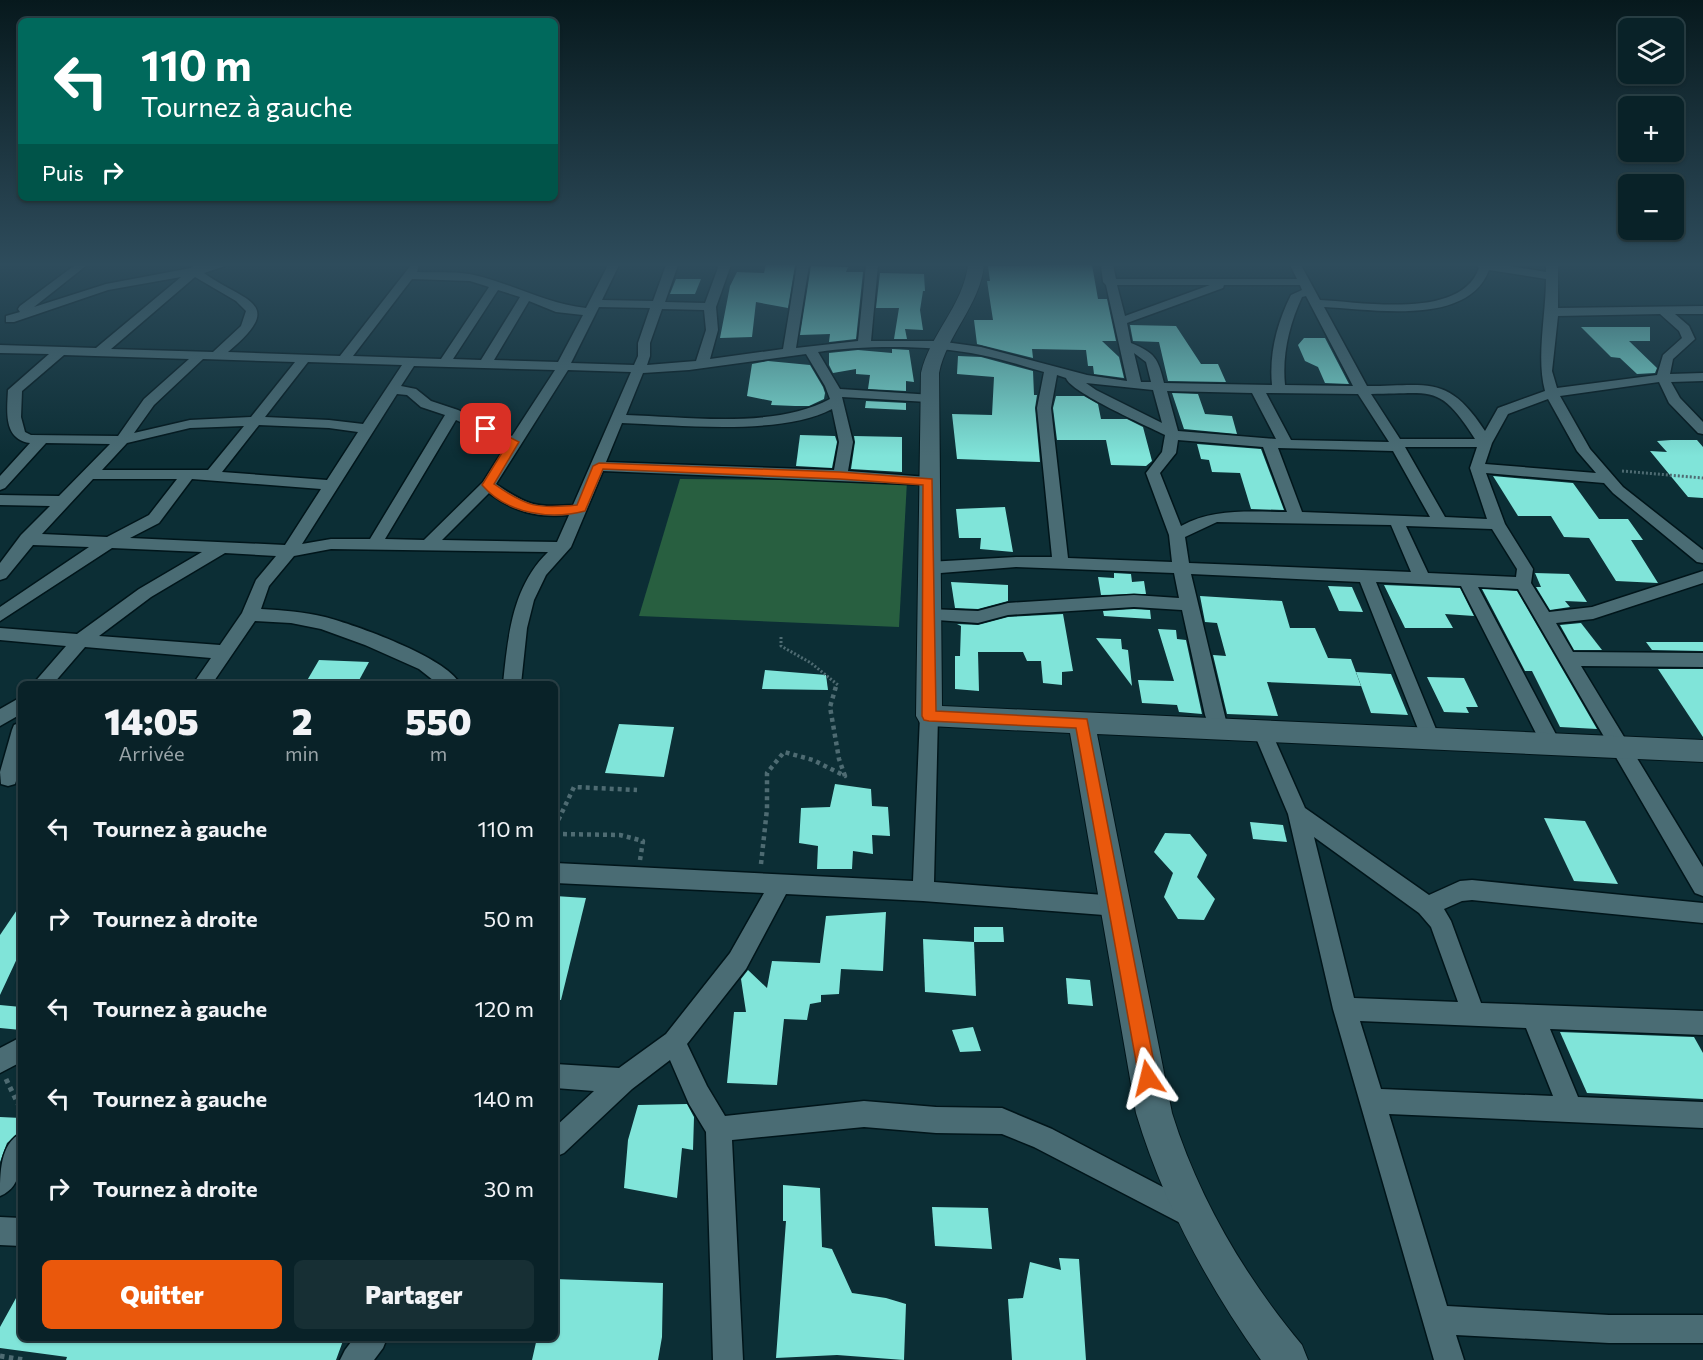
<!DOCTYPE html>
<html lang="fr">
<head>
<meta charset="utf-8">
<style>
  :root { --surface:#092228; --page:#172f34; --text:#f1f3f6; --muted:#99a4a8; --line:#293f45; --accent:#ea580c }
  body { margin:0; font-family:Commissioner,sans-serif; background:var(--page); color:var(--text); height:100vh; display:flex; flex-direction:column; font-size:22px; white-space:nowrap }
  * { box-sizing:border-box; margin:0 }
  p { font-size:20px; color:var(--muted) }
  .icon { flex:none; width:33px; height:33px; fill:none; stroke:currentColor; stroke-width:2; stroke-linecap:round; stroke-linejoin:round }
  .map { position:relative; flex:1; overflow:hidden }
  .details { position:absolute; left:18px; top:681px; width:540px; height:660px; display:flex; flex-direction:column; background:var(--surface); border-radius:9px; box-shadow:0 2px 4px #0004,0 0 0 2px var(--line) }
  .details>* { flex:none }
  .guide { position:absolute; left:18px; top:18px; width:540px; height:183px; border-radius:9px; box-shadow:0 2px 4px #0004,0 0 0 2px var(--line); background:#00695c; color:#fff; overflow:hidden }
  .fabs { position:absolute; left:1618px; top:18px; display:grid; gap:12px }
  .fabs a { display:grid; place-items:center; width:66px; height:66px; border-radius:9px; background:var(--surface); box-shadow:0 2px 4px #0004,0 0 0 2px var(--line); font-size:30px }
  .pin { position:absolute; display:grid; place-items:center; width:51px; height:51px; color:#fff; margin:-26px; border-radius:12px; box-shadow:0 3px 9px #0006 }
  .me { position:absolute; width:66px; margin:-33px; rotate:350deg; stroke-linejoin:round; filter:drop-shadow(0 0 4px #0008) }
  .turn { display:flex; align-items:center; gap:21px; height:126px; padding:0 24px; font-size:27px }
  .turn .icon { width:78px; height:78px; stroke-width:2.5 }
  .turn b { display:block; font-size:42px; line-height:51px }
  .then { display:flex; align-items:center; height:57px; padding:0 24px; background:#0003; gap:12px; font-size:22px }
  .eta { display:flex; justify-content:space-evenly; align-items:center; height:102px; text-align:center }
  .eta b { font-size:36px; font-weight:800; line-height:42px }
  .button { display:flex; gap:12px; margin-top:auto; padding:12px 24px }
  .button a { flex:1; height:69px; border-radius:9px; background:var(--accent); color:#fff; font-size:24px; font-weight:800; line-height:69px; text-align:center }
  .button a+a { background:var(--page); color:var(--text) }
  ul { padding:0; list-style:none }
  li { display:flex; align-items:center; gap:18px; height:90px; padding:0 24px }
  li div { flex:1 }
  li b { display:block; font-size:22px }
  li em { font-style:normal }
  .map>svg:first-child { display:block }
  .green { fill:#285f40 }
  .building { fill:#80e4d9 }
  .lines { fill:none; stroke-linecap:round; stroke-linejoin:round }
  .street-casing { stroke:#00151a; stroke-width:3 }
  .secondary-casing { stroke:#00151a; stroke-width:2 }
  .path-far2 { stroke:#4e6b72; stroke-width:3; stroke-dasharray:2 2; stroke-linecap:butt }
  .path-far1 { stroke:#4e6b72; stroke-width:4.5; stroke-dasharray:4 4; stroke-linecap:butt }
  .path { stroke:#4e6b72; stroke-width:5; stroke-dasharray:4.5 4.5; stroke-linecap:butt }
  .street { fill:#4a6c74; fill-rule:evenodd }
  .secondary { fill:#4a6c74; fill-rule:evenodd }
  .route { fill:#ea580c; stroke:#983908; stroke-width:1.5 }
</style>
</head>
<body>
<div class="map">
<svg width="1703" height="1360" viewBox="0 0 1703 1360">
  <rect width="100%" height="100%" fill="#0c2e35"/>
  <polygon class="green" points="680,479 907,481 899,627 639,616"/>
  <g class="building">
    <polygon points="766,265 795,265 788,308 756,302 752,337 720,338 730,286 737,272 764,273"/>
    <polygon points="1053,265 1092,265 1098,299 1107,299 1116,341 1102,341 1119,357 1124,378 1094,374 1093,366 1088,366 1086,350 1032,349 1033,358 977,344 974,320 993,320 987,281 990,281 988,266"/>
    <polygon points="811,266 848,267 846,272 863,272 856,339 829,342 830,334 800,335"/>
    <polygon points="880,273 924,274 925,291 923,291 920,310 923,330 905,329 907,339 894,339 899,308 876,308"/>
    <polygon points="676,279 701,279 695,294 670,294"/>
    <polygon points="1130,325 1176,326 1201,364 1218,364 1226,382 1168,381 1159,342 1133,341"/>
    <polygon points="1581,327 1650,327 1650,341 1629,341 1657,368 1655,373 1637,374 1620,358 1611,357"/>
    <polygon points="1304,338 1325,338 1349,384 1325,383 1318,367 1305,361 1298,345"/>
    <polygon points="892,349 909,350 914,382 906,381 906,391 868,389 870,375 856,374 856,369 833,373 829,365 829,353 858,350 892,353"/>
    <polygon points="958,356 981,357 1033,371 1034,395 1037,395 1035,408 1040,462 957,459 952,414 992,415 994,377 957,374"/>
    <polygon points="768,361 810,365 823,387 825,393 824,399 809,406 795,406 771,405 772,401 747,396 752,364"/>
    <polygon points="1172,393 1198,394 1205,414 1232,416 1237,434 1184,429"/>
    <polygon points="1056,396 1084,396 1098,404 1101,419 1127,419 1143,427 1152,461 1146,466 1111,465 1106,440 1057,440 1053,408"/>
    <polygon points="866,401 906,403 906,410 865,408"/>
    <polygon points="800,435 835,436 837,442 832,468 796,466"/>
    <polygon points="854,436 902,437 902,472 851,469 855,442"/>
    <polygon points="1671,440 1697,440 1703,447 1703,498 1688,497 1650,451 1667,452 1657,441"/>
    <polygon points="1197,444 1261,449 1284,510 1251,509 1240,473 1212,472 1209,460 1201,459"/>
    <polygon points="1493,476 1573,483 1599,519 1628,519 1643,540 1631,540 1658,583 1616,581 1589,538 1564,537 1551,516 1518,516"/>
    <polygon points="1005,507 1013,552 980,549 981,538 959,538 956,509"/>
    <polygon points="1114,573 1131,574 1132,582 1144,581 1146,594 1101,595 1098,577 1114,578"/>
    <polygon points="1535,573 1569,574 1587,602 1565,601 1570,607 1550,610 1536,587 1541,587"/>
    <polygon points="951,582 1008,585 1008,601 978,609 955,608"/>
    <polygon points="1384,585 1460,588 1474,616 1445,614 1453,628 1405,628"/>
    <polygon points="1328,586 1352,587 1363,612 1339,611"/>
    <polygon points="1482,589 1517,591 1597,729 1560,727 1532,671 1525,671"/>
    <polygon points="1200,596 1282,601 1290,628 1315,628 1328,658 1351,659 1361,686 1267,682 1278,716 1227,714 1213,655 1226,656 1217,623 1205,622"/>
    <polygon points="1134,609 1150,610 1151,619 1104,616 1103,611"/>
    <polygon points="1063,614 1073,671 1062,672 1062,685 1043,683 1041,661 1027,661 1023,652 978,652 979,691 955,689 955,656 960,656 961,626 957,624 978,625 1008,617"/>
    <polygon points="1581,623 1602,650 1574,650 1560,625"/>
    <polygon points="1158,629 1176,630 1177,639 1186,640 1202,714 1179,712 1177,705 1142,703 1138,680 1174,681"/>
    <polygon points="1096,638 1121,639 1122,649 1128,650 1132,686"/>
    <polygon points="1646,642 1703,642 1703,651 1652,650"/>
    <polygon points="319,660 369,662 357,684 305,684"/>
    <polygon points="1658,669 1703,669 1703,737"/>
    <polygon points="765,670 826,675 828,690 762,689"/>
    <polygon points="1356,672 1391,674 1408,715 1371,713"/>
    <polygon points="1427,677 1464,678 1478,707 1466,707 1469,713 1444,712"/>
    <polygon points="619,724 674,727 664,777 605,773"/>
    <polygon points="835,784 871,789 872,806 888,807 890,836 872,835 873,854 853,851 852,869 817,869 818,846 799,843 801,808 830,807"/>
    <polygon points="1544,818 1585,821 1618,884 1574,881"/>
    <polygon points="1250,822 1283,825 1287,842 1253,839"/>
    <polygon points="1165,833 1190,834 1207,855 1197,877 1215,899 1204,920 1178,919 1164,897 1173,873 1154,852"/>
    <polygon points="555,896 586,898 561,1000 555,1000"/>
    <polygon points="21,904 21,950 0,995 0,935"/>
    <polygon points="886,912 883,971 841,969 839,994 821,995 821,1002 810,1004 807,1020 784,1019 777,1085 727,1083 734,1012 746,1012 741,979 748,970 767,988 772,961 820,963 826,916"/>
    <polygon points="974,927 1003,927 1004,942 974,942"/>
    <polygon points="923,939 974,942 976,996 925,992"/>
    <polygon points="1066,978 1090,980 1093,1006 1068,1004"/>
    <polygon points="0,1005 21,1007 21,1030 0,1028"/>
    <polygon points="973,1027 981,1051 960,1052 952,1030"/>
    <polygon points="1560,1032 1694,1037 1703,1053 1703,1099 1587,1093"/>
    <polygon points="687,1104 694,1117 693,1150 682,1148 677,1198 624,1188 628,1140 638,1105"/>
    <polygon points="0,1117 21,1118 21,1131 7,1143 0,1162"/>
    <polygon points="783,1185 820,1188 822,1247 832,1249 852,1293 886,1298 906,1304 904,1360 837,1355 776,1358 786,1221 783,1221"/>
    <polygon points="932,1207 988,1208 992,1249 935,1246"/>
    <polygon points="1059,1258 1079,1259 1086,1360 1012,1360 1008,1299 1023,1298 1030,1262 1061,1270"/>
    <polygon points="555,1279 663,1283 662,1337 658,1360 532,1360 537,1338 555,1338"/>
    <polygon points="21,1289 21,1338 344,1338 336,1360 66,1360 67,1357 0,1348 0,1327"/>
  </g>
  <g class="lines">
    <defs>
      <g id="street">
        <path d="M75,265H87L34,307L106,284L191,268L194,265H228L204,273C244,302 288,302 228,352L340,356L411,265H419L417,272C435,273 456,271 474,275C513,284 547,304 586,308L608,265H619L602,300L653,301L666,265H678L665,302L705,303L719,265H731L716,307L718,330L710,359L783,349L797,265H809L796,348L858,341L866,265H878L871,341H938L981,347L1087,375L1127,381L1106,285L1103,282L1101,265H1113L1116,279H1297L1290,265H1301L1320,300C1363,302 1461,320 1479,268L1476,265H1504L1546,272V265H1558V308L1703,306V314H1675L1689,326L1695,339L1673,359L1670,374L1703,373V381L1671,382L1680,398L1703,422V434L1698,433L1669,403L1659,382L1560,396L1590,449L1623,487L1703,550V563L1697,562L1613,493L1604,483L1486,473L1505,524L1533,569L1531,583L1549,612L1592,607L1703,571V583L1593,619L1556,623L1573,652L1703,653V667L1581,666L1703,867V896L1695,893L1518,589L1478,587L1561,744L1558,749L1551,752L1544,749L1461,586L1376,582L1440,739L1438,744L1431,747L1424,744L1422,739L1360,582L1191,574L1228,729L1226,734L1219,737L1212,734L1205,715L1182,610L1134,607L1008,615L978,623L923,619L921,615L923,611L929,609L978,611L1008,603L1134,595L1179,598L1174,573L1016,567L928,574L922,572L920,568L922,564L928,562L1016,557H1052L1037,408L1044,372C1023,366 1002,359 981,355C933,345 866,345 818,352L840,389L933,395L935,398L933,401L928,402L842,397L853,442L848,471L928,477L933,479L935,482L933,485L603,471L571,547L546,575L534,600L527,628L521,684H503C508,636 512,587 548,552L331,549L294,556L269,586L261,609C282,610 304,612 325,617C355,625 446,657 460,684H438L419,669L365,645L321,629L291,623L255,621L212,684H193L211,658L85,647L53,684H33L66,646L0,640V628L77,634L139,589L202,552L112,548L0,621V607L89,547L33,545L6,578L0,580V563L21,535L50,506L0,505V495L59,496L110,444L46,443L5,488L0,490V476L30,443C3,439 7,411 8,390L49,354L0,353V345L96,348L181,277L108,290L14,322H6V316L20,312L18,309L20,306ZM1489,270L1546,279C1546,315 1536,357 1545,391L1498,408L1485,431C1448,374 1428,386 1367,386L1324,307C1372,309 1468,327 1489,270ZM195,277L236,301L246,311L241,326L213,352L111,349ZM412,279L470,281L489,287L441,359L353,356ZM1117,285H1210L1125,316ZM1224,285H1300L1302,290L1291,295C1277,323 1269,354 1272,385L1164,383C1158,358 1155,353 1131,343L1127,323L1223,288ZM498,290L520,297L481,360L453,359ZM1306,296L1353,386L1285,385C1282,355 1289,325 1302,297ZM529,301L556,312L583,315L558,362L494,360ZM599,307L650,308L638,343V356L634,365L571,363ZM662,309L704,310L706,330L696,361L647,365L650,356V343ZM1660,314L1679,331L1682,338L1663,355L1657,375L1557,388L1552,371L1558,316ZM1134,353L1146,362L1151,382H1141ZM806,354L825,386L830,399C774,429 688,417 626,415L643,373L689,370ZM64,355L189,359L144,399L118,436L31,435L25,432L21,417L22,391ZM203,359L295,362L251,417L190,420L134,433L154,405ZM308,362L402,365L363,424L329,420L265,417ZM414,366L555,370L512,436L458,410L431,401L416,389L401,386ZM568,370L631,372L573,505C535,508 527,505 496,484ZM1057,375L1066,378C1070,392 1147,426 1165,435L1162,452L1146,473L1169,535L1172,562L1068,558L1051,408ZM1086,383L1153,390L1162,423L1096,390ZM1167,391L1252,393L1276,439L1178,431ZM1266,393L1358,394L1389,442L1291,440ZM397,394L407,395L421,407L445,415L370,539H331L302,544ZM1371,394C1433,394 1439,383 1475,439H1400ZM1548,399L1577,451L1596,473L1485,464L1492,443L1508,414ZM832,409L839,442L834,470L606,462L622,423C680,425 781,436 832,409ZM456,420L507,444L483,482L424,540L385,539ZM259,425L329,428L358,432L327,480L222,472ZM244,426L208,470H102L127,443L190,428ZM1178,440L1263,447L1287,512C1250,512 1214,508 1181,526L1160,473L1176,453ZM1405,447H1477L1470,468L1487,519L1445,517ZM1278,448L1393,451L1430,517L1302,512ZM93,479H177L149,515L107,537L42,534ZM192,479L321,489L285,545L130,538L159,523ZM489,493C514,512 537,518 569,515L557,542L442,540ZM1217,522L1391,525L1411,572L1189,563L1185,537ZM1406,526L1492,529L1517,569L1516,577L1428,573ZM225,553L276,556L256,580L242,613L220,645L99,636L151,597Z"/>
        <polygon points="21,697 21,714 0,726 0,709"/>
        <polygon points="929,709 936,711 938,716 934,882 1117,896 1125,899 1128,906 1125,913 1117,916 923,901 786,894 746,969 687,1044 707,1086 725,1116 864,1101 936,1107 1002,1108 1052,1129 1199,1206 1203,1215 1199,1224 1190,1228 1034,1147 1002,1134 936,1133 864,1127 732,1140 743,1360 713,1360 706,1132 689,1104 670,1060 632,1089 564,1153 555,1157 555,1127 594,1091 555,1088 555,1064 619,1068 666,1034 730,953 764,893 555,883 555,863 913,881 920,716 922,711"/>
        <polygon points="21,722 21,766 15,784 8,786 1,784 0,772 12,730 14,725"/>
        <path d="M1262,723L1269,726L1271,731L1305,808L1429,895L1460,881L1472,880L1703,903V923L1472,900L1462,901L1444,909L1451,921L1481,1003L1703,1011V1035L1550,1029L1578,1097L1703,1102V1128L1389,1114L1447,1306L1609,1315H1703V1343H1609L1456,1335L1464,1360H1434L1333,1009L1288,814L1253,731L1255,726ZM1314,837L1419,913L1431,927L1458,1002L1354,998ZM1360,1021L1526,1028L1553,1096L1381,1089Z"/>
        <polygon points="21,1037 21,1062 0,1073 0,1048"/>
        <path d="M21,1133C21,1156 25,1186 0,1196C0,1173 0,1144 21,1133Z"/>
        <polygon points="0,1217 21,1218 21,1246 0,1245"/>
        <polygon points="354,1338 387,1338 383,1348 374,1360 340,1360 345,1350"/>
      </g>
      <path id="secondary" d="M968,265H984C980,305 947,334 939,373L942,706L1703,740V762L1097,734L1172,1113C1198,1197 1245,1277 1302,1345L1308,1360H1261C1207,1284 1163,1203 1136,1113L1070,733L929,726L920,723L916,716L921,373C930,334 963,306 968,265Z"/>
    </defs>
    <use href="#street" class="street-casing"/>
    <use href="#secondary" class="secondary-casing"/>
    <g class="path-far2">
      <polyline points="1622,471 1703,478"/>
      <polyline points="781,637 781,646 811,663 838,685"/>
    </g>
    <g class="path-far1">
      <polyline points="555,827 574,787 637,790"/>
      <polyline points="555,834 620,835 643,841 640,860"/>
      <polyline points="761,864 767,809 767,773 784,752 813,760 845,776 839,759 830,707 837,683"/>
    </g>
    <g class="path">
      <polyline points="6,1079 18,1104 21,1105"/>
      <polyline points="0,1356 25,1360"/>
    </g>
    <use href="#street" class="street"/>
    <use href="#secondary" class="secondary"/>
  </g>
  <linearGradient id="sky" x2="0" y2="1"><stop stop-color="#07191d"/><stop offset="0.58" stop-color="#2e4c5c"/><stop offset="1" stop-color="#2e4c5c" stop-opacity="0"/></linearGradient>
  <rect width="1703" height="456" fill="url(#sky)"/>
  <path class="route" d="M486,425L519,442L494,484C527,507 537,509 577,505L593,466L599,463L840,472L932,479L936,711L1087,719L1157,1078L1155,1084L1148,1087L1141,1084L1139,1078L1076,728L929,721L924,720L922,716L923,485L840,479L603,469L585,511C550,520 507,514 482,485L508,443L482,431V426Z"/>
</svg>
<div class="fabs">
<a><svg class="icon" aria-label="layers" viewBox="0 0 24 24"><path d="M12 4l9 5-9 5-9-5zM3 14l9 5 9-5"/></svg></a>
<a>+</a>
<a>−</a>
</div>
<div class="pin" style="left:486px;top:429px;background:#d93025"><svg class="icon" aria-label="arrive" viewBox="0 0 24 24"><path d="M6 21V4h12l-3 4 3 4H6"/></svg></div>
<svg class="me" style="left:1148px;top:1078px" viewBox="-20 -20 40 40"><path d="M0-17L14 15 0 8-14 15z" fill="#ea580c" stroke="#fff" stroke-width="4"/></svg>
<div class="guide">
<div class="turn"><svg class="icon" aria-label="left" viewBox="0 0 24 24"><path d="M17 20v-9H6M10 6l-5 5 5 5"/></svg><div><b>110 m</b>Tournez à gauche</div></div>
<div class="then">Puis<svg class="icon" aria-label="right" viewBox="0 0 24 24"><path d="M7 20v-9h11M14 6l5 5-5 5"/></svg></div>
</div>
<section class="details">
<div class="eta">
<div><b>14:05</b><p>Arrivée</p></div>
<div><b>2</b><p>min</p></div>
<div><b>550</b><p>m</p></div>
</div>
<ul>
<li><svg class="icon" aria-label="left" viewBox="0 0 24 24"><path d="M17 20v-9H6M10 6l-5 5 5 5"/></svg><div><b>Tournez à gauche</b></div><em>110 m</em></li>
<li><svg class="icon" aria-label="right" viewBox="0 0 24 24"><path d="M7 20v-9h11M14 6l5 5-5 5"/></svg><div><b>Tournez à droite</b></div><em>50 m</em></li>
<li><svg class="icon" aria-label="left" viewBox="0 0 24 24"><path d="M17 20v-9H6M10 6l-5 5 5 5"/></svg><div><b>Tournez à gauche</b></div><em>120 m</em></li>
<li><svg class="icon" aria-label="left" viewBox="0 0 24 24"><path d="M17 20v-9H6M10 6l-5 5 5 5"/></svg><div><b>Tournez à gauche</b></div><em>140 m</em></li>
<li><svg class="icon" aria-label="right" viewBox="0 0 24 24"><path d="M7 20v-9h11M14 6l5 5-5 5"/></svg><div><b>Tournez à droite</b></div><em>30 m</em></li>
</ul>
<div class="button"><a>Quitter</a><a>Partager</a></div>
</section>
</div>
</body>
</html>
